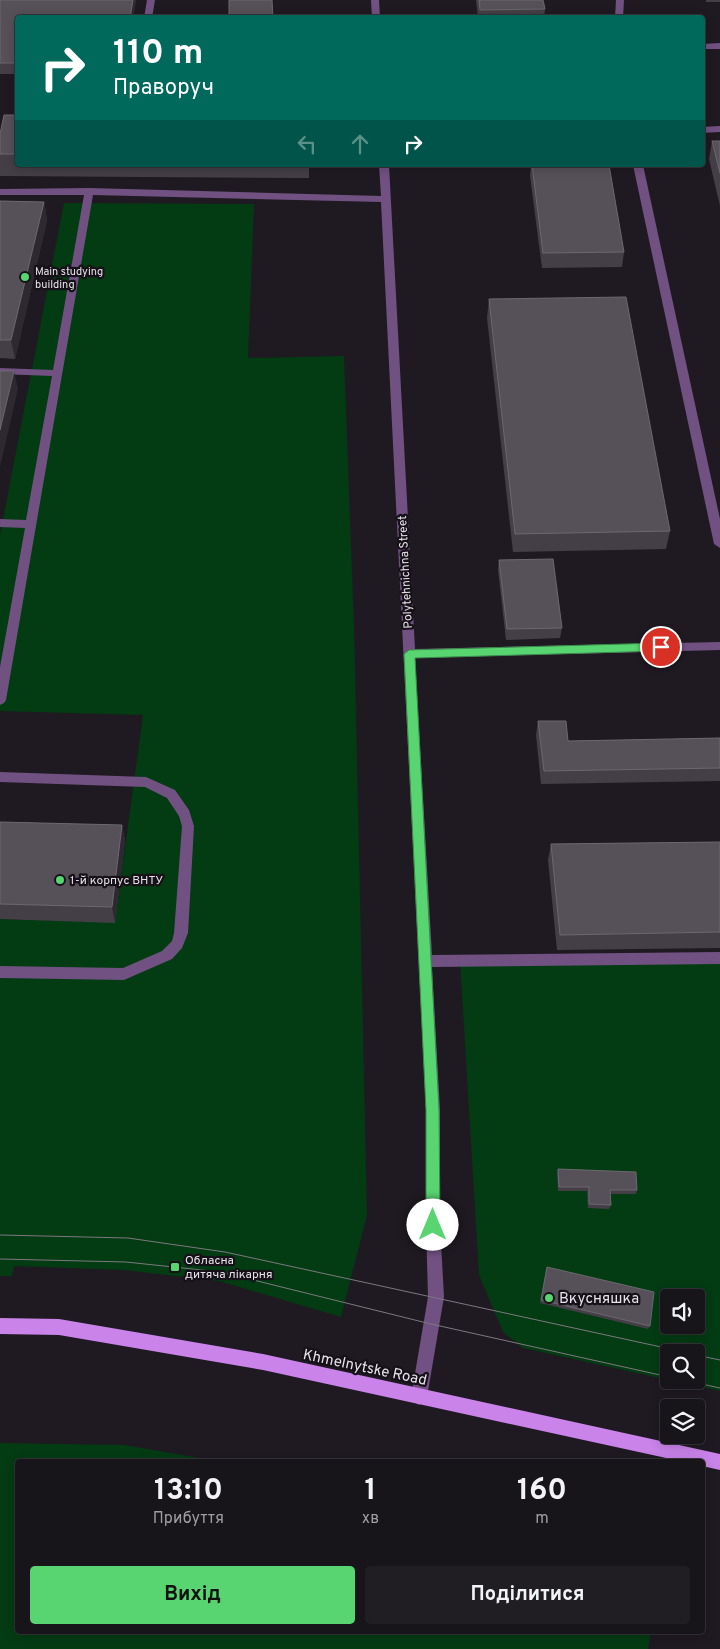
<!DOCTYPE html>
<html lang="uk">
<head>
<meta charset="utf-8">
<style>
  :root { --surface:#17141a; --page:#201d23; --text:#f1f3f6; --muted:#9e9ea2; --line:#363339; --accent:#58d570 }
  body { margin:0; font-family:Overpass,sans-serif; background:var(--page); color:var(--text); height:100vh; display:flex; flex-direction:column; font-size:19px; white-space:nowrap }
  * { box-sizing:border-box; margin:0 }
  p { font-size:16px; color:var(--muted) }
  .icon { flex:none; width:28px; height:28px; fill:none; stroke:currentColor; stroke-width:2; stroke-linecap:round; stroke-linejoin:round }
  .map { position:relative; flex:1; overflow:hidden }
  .side { position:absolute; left:15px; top:1459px; width:690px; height:175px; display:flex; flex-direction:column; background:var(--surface); border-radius:5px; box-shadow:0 2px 12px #0003,0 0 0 1px var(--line) }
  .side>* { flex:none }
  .banner { position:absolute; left:15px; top:15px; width:690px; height:152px; border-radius:5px; box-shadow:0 2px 12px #0003,0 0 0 1px var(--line); background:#00695c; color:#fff; overflow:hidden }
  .tools { position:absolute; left:660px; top:1289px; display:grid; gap:10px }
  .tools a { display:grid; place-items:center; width:45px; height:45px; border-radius:5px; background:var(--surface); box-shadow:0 2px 12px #0003,0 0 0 1px var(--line); font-size:25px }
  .pin { position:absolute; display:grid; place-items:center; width:42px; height:42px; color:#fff; margin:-21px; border:2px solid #fff; border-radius:50%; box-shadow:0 1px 5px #0007 }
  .me { position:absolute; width:55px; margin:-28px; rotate:0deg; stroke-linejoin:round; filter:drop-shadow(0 0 4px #0008) }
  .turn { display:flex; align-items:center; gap:18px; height:105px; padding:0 15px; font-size:22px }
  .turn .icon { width:65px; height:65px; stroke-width:2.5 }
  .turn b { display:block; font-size:35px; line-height:42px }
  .lanes { display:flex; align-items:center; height:48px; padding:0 15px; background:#0003; justify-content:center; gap:25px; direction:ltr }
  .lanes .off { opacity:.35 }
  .eta { display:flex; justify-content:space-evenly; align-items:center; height:85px; text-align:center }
  .eta b { font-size:30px; font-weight:700; line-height:35px }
  .cta { display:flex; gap:10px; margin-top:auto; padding:10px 15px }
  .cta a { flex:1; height:58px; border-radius:5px; background:var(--accent); color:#111; font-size:20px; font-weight:700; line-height:58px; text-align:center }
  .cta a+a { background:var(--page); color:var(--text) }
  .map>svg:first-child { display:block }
  .green { fill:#033b13; fill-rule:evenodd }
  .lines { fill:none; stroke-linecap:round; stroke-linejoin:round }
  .minor { fill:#715181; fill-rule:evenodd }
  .major { fill:#c983e9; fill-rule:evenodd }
  .tram { stroke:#7d787f; stroke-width:1 }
  .wall { fill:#443f47 }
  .shaded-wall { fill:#2e2931 }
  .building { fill:#565158; stroke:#6c686f }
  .route { fill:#58d570; stroke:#398a49 }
  .poi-dot { fill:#58d570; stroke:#161118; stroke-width:2 }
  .labels { text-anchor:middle; stroke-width:4.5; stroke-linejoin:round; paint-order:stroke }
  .far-poi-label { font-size:11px; fill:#e6e2e8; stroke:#161118; text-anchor:start }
  .street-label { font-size:12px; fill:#e6e2e8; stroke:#161118 }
  .poi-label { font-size:12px; fill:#e6e2e8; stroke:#161118; text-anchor:start }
  .near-poi-label { font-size:15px; fill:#e6e2e8; stroke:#161118; text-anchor:start }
  .near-street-label { font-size:15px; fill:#e6e2e8; stroke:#161118 }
</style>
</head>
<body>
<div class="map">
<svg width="720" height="1649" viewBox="0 0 720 1649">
  <rect width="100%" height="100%" fill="#1f1a22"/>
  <g class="green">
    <polygon points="64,203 254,204 248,358 344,356 354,626 367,1215 341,1317 219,1281 124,1270 14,1266 12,1276 0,1276 0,919 115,922 143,715 0,711 0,535"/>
    <path d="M720,957V1391L670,1380H696V1352H669V1380L523,1348L503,1332L479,1275L460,961ZM669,1298H696V1325H669Z"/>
    <polygon points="0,1443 124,1445 217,1461 18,1461 18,1631 651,1631 648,1649 0,1649"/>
  </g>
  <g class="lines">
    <g class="minor">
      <polygon points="147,0 155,0 152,18 144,18"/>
      <polygon points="371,0 379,0 380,18 372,18"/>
      <polygon points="616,0 624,0 623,18 615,18"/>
      <polygon points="720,43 720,49 702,49 702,44"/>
      <polygon points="720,126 720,132 702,133 702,127"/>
      <polygon points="379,165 389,165 415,649 720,642 720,650 415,658 432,955 720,952 720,964 432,967 440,1110 440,1225 444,1297 427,1397 424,1402 419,1405 414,1402 411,1397 428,1297 426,1225 426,1110 381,202 93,195 6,700 4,703 0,705 0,667 25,528 0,527 0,519 26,520 52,376 0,374 0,368 53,370 84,195 0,195 0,189 89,188 381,196"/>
      <polygon points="633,165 643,165 720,519 720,548 714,544"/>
      <polygon points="0,772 146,777 175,790 189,810 194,826 188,933 182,948 172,959 124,980 0,978 0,966 123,968 162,951 172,941 174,933 182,826 179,816 167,798 145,787 0,782"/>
    </g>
    <polygon class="major" points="0,1318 59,1319 263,1354 720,1454 720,1470 702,1466 702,1461 680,1461 263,1370 59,1335 0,1334"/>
    <g class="tram">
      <polyline points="0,1235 128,1238 225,1252 684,1352"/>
      <polyline points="0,1259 126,1262 221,1272 431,1324 669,1377"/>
      <polyline points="696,1355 720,1360"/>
      <polyline points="683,1380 720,1388"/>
    </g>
  </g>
  <g class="wall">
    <polygon points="0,0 136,0 133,18 18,18 18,74 0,74"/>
    <polygon points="476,0 543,0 545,9 544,18 478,18"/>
    <rect x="706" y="0" width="14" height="2"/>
    <polygon points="18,115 18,165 309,165 309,178 0,176 0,134"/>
    <polygon points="712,141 720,141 720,206 709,159"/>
    <polygon points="531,165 532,165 624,252 622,267 542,268 530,176"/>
    <polygon points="0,201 44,202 47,220 15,359 0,358"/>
    <polygon points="489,299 670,531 666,549 513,552 487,318"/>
    <polygon points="499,560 562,628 560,638 506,640 498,570"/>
    <polygon points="538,721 568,741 720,738 720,781 541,784 536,735"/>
    <polygon points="0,822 122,825 125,841 115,923 0,919"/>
    <polygon points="720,842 720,948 557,950 548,860 551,844"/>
    <polygon points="558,1169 637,1190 636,1194 610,1194 611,1205 609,1209 588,1208 587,1191 558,1191 557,1173"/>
    <polygon points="546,1270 650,1326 648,1329 540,1303"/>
  </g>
  <g class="shaded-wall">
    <polygon points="133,0 136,0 133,18 130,18"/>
    <polygon points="44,202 47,220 15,359 11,340"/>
    <polygon points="14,371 18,389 0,467 0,430"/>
    <polygon points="122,825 125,841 115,923 112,907"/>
  </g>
  <g class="building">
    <polygon points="0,0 133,0 130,18 18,18 18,63 0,63"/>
    <polygon points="229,0 272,0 273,18 229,18"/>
    <polygon points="479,0 543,0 545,9 480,10"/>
    <polygon points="4,115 18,115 18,154 0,154 0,134"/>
    <polygon points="712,141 720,141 720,173"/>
    <polygon points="532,165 609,165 624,252 543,253"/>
    <polygon points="0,201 44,202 11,340 0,340"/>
    <polygon points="626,297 670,531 515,534 489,299"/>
    <polygon points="0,371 14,371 0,430"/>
    <polygon points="553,559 562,628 507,629 499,560"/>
    <polygon points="538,721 566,721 568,741 720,738 720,768 544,771"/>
    <polygon points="0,822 122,825 112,907 0,904"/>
    <polygon points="720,842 720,932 560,935 551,844"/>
    <polygon points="558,1169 636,1172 637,1190 610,1190 611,1205 589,1204 589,1187 559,1187"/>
    <polygon points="547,1267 654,1292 650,1326 541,1300"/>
  </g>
  <polygon class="route" points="661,643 666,647 661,651 415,658 439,1110 440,1225 438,1230 433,1232 428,1230 426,1225 426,1110 404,654 409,650"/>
  <g class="poi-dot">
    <circle cx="25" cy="277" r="5"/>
    <circle cx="60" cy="880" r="5"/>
    <rect x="170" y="1262" width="10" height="10" rx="2.5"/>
    <circle cx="549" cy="1298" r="5"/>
  </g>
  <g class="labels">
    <g class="far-poi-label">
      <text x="35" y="275">Main studying<tspan x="35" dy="13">building</tspan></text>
    </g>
    <g class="street-label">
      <text transform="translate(405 572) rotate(-93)" y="4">Polytehnichna Street</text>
    </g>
    <g class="poi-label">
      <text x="70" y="884">1-й корпус ВНТУ</text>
      <text x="185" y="1264">Обласна<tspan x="185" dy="14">дитяча лікарня</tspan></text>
    </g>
    <g class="near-poi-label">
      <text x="559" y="1303">Вкусняшка</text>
    </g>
    <g class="near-street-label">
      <text transform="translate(365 1367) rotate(12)" y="5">Khmelnytske Road</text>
    </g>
  </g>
</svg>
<div class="tools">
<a><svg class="icon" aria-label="sound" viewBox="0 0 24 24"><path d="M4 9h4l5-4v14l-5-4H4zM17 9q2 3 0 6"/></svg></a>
<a><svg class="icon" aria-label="search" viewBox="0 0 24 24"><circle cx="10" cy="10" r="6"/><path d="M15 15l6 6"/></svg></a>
<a><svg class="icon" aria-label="layers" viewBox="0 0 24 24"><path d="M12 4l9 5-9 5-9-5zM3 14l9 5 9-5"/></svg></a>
</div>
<div class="pin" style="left:661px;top:647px;background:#d93025"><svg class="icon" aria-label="arrive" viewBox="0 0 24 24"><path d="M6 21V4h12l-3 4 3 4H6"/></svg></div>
<svg class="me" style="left:433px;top:1225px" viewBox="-20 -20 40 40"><circle r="19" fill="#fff"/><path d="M0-13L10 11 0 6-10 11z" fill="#58d570"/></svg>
<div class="banner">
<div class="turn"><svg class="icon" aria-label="right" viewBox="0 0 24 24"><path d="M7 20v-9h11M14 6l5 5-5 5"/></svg><div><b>110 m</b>Праворуч</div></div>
<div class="lanes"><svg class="icon off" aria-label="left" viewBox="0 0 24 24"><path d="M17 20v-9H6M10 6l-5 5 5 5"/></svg><svg class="icon off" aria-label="ahead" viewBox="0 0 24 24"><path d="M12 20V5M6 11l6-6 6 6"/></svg><svg class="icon" aria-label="right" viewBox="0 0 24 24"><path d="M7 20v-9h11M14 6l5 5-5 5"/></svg></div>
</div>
<section class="side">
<div class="eta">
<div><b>13:10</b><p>Прибуття</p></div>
<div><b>1</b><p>хв</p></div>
<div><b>160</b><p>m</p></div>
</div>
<div class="cta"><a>Вихід</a><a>Поділитися</a></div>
</section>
</div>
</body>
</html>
